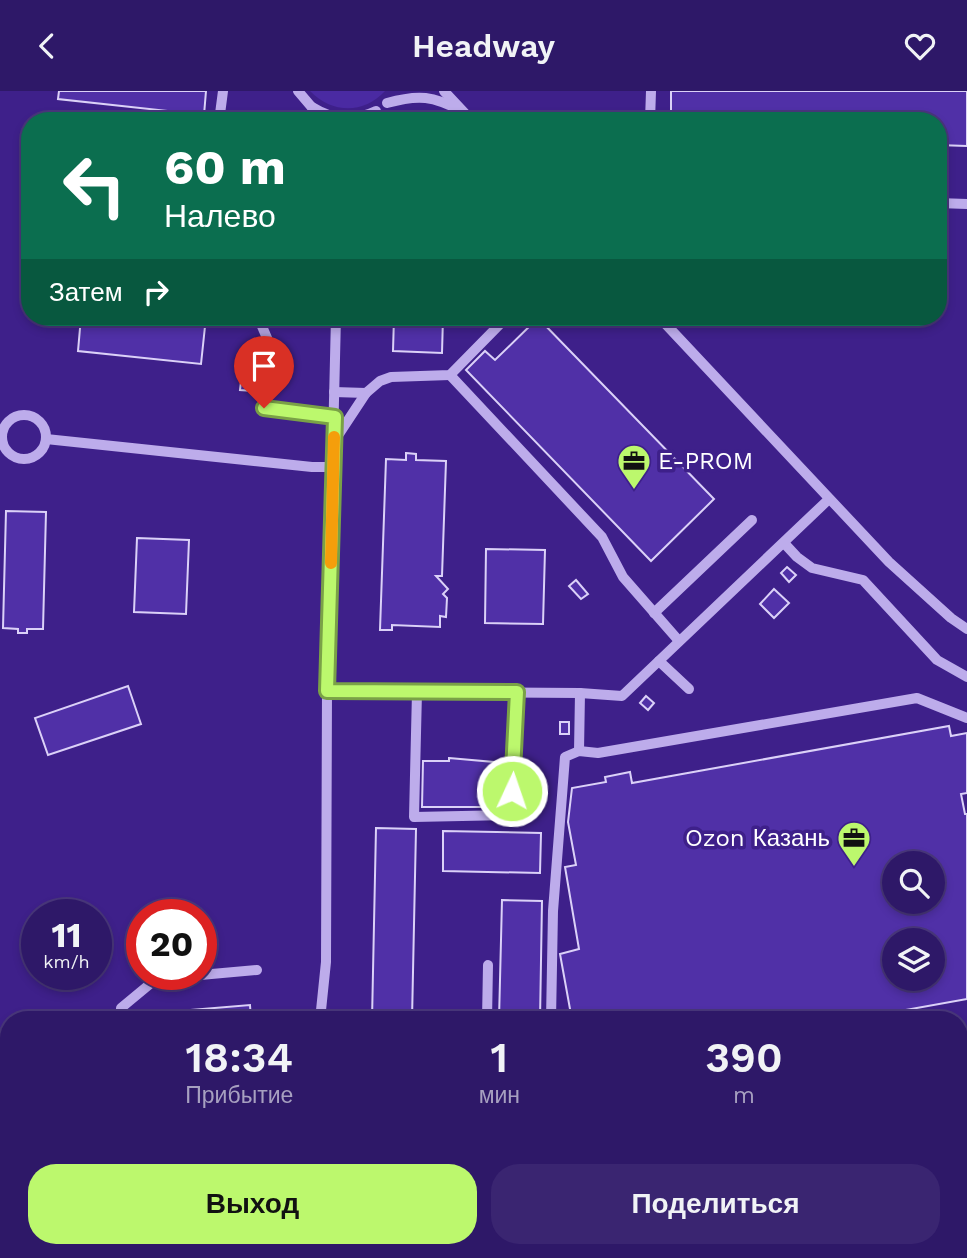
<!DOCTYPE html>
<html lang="ru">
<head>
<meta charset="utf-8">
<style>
  :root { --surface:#2e1868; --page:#3a2571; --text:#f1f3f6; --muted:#a7a0c0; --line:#49377c; --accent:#bcf86d }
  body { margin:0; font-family:"Work Sans",sans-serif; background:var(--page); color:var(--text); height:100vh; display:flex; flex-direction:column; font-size:26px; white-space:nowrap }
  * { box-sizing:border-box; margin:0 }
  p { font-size:23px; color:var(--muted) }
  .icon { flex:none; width:38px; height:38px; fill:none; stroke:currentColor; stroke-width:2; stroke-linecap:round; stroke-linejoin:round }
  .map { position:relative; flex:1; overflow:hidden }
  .details { position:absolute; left:0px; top:920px; width:968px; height:247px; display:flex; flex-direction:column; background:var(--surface); border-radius:28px 28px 0 0; box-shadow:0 4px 10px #0003,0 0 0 2px var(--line) }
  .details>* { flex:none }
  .top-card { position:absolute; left:21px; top:21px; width:926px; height:214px; border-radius:28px; box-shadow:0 4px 10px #0003,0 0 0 2px var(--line); background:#0b6e4f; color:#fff; overflow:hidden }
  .tools { position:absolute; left:882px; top:760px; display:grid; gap:14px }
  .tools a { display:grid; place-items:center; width:63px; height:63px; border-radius:50%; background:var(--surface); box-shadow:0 4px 10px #0003,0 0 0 2px var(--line); font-size:35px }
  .speed { position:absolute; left:21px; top:808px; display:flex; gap:14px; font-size:35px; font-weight:700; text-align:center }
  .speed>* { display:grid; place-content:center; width:91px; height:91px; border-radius:50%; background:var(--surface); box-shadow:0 4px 10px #0003,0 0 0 2px var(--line); line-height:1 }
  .speed small { font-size:18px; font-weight:400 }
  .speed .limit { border:10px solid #d22; background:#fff; color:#111 }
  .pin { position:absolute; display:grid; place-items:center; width:60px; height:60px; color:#fff; margin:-72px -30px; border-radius:50% 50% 50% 0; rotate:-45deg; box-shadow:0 0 7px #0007 }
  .pin .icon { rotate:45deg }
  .me { position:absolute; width:77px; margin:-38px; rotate:3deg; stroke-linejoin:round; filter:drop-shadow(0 0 5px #0008) }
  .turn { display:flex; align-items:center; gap:24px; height:147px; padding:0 28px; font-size:32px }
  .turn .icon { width:91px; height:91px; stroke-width:2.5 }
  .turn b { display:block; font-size:49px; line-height:60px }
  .then { display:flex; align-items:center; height:66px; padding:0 28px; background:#0003; gap:14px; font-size:26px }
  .eta { display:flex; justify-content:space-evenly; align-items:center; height:119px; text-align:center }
  .eta b { font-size:42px; font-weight:600; line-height:49px }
  .primary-button { display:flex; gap:14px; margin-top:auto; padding:14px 28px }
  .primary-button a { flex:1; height:80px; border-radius:28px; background:var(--accent); color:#111; font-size:28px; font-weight:600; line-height:80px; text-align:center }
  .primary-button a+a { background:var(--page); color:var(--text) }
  header { display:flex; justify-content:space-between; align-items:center; height:91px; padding:0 28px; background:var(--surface); font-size:32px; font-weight:600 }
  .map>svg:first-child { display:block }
  .green { fill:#4a2aa2 }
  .building { fill:#5030a7; stroke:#dbd1f8; stroke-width:2; fill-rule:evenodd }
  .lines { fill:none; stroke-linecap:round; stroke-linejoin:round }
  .minor { stroke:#bdaceb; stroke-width:10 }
  .route-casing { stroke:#7aa147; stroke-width:18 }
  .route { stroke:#bcf86d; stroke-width:12 }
  .slow { stroke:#f59e0b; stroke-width:12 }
  .labels { text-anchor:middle; stroke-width:7; stroke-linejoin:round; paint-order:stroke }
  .poi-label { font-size:24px; fill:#fff; stroke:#3e208a; text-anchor:start }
</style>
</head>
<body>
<header><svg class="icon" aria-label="back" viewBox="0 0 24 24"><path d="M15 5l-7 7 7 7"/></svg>Headway<svg class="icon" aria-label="heart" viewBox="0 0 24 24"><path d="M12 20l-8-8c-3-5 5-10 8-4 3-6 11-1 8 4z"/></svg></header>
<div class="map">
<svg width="967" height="1167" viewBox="0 0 967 1167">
  <rect width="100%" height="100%" fill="#3e208a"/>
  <path class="green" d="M310,0H385C364,23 332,23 310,0Z"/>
  <g class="building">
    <polygon points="59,0 206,0 204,24 58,8"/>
    <polygon points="671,0 967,0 967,55 938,54 938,30 671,30"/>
    <polygon points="81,226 206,226 201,273 78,260"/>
    <polygon points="394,226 443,226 442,262 393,260"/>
    <polygon points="538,227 714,408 651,470 466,279 485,260 495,269"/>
    <polygon points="242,282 255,284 253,300 240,299"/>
    <polygon points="406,362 416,363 416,369 446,370 442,485 436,485 448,498 443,503 447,507 446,526 440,525 440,536 392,534 392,539 380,539 386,368 406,369"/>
    <polygon points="6,420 46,421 43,538 27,538 27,542 18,542 18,538 3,537"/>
    <polygon points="137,447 189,449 186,523 134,521"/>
    <polygon points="486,458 545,459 543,533 485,532"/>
    <polygon points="787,476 796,484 789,491 781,482"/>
    <polygon points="576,489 588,503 581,508 569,495"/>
    <polygon points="774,498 789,512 774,527 760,513"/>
    <polygon points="128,595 141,633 48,664 35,627"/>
    <polygon points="646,605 654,612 648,619 640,612"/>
    <rect x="560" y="631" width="9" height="12"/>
    <path d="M949,635L951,645L967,642V702L961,703L965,723H967V908L850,929H572L560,863L579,858L565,776L576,774L568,731L572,697L606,691L605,686L630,681L632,692ZM894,772H933V810H894ZM894,849H933V887H894Z"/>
    <polygon points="449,667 505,672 503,716 422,716 423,670 449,670"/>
    <polygon points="376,737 416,738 412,929 372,929"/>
    <polygon points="443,740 541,742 540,782 443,780"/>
    <polygon points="502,809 542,810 540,929 499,929"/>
    <polygon points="250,914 251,929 144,929 143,923"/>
    <polygon points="9,978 9,1009 0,1009 0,979"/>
  </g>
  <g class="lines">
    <g class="minor">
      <polyline points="298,0 315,20"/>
      <polyline points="444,0 472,30"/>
      <path d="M387,12C419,3 433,5 462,20"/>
      <path d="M312,16C333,29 353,31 376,20"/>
      <polyline points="220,23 223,0"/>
      <polyline points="650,30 651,0"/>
      <polyline points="938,112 967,113"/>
      <polyline points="258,226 267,247 264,317 335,326"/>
      <polyline points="659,226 889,471 951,527 967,538"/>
      <polyline points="450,284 602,446 623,486 679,550"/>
      <polyline points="334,301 366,302 380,290 391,286 450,284 507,226"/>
      <circle cx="24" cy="346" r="22"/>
      <polyline points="46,348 312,376 334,376"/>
      <polyline points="335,349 366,302"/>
      <polyline points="784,452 797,466 812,477 863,489 937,569 967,586"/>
      <polyline points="654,522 752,429"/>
      <polyline points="659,570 689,598"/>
      <polyline points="327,600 580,602 622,605 829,408"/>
      <polyline points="417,601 414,726 511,724 517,601"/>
      <polyline points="579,660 580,602"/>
      <polyline points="122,929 121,917 156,888 257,879"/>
      <polyline points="320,929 326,871 327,600 336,226"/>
      <polyline points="487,929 488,874"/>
      <polyline points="551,929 553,820 565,666 579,660 598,662 917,607 967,627"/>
      <polyline points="959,943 967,941"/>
      <polyline points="0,1027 9,1027"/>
    </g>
  </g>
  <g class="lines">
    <defs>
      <polyline id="route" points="264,317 335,326 327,600 517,601 512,700"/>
    </defs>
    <use href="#route" class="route-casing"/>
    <use href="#route" class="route"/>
    <polyline class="slow" points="331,472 334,346"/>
  </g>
  <defs>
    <symbol id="office-pin" viewBox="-11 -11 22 30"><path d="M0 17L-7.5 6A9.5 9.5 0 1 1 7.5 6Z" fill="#bcf86d" stroke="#3e208a"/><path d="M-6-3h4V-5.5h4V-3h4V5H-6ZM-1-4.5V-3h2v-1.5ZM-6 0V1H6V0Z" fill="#111"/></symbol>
  </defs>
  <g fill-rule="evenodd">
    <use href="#office-pin" x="615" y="351" width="38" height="52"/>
    <use href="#office-pin" x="835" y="728" width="38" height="52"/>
  </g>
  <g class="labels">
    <g class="poi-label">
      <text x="658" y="378">E-PROM</text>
      <text x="830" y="755" text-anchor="end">Ozon Казань</text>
    </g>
  </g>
</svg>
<div class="tools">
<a><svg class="icon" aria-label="search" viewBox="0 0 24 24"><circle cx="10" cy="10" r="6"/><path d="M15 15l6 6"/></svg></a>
<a><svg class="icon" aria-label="layers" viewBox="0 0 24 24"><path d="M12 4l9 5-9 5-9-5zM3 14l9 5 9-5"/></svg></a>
</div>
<div class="speed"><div>11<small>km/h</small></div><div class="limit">20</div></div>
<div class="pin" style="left:264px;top:317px;background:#d93025"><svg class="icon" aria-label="arrive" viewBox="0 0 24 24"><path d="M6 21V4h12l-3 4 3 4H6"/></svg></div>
<svg class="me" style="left:512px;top:700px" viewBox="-20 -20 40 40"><circle r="17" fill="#bcf86d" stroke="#fff" stroke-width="3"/><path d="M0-11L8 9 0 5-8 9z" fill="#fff"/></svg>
<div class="top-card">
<div class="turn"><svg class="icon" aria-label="left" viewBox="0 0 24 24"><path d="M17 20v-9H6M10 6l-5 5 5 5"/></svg><div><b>60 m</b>Налево</div></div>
<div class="then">Затем<svg class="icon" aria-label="right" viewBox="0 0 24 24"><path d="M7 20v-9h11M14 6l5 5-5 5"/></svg></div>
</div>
<section class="details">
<div class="eta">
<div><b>18:34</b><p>Прибытие</p></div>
<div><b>1</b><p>мин</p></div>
<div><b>390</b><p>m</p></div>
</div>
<div class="primary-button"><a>Выход</a><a>Поделиться</a></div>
</section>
</div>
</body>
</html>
